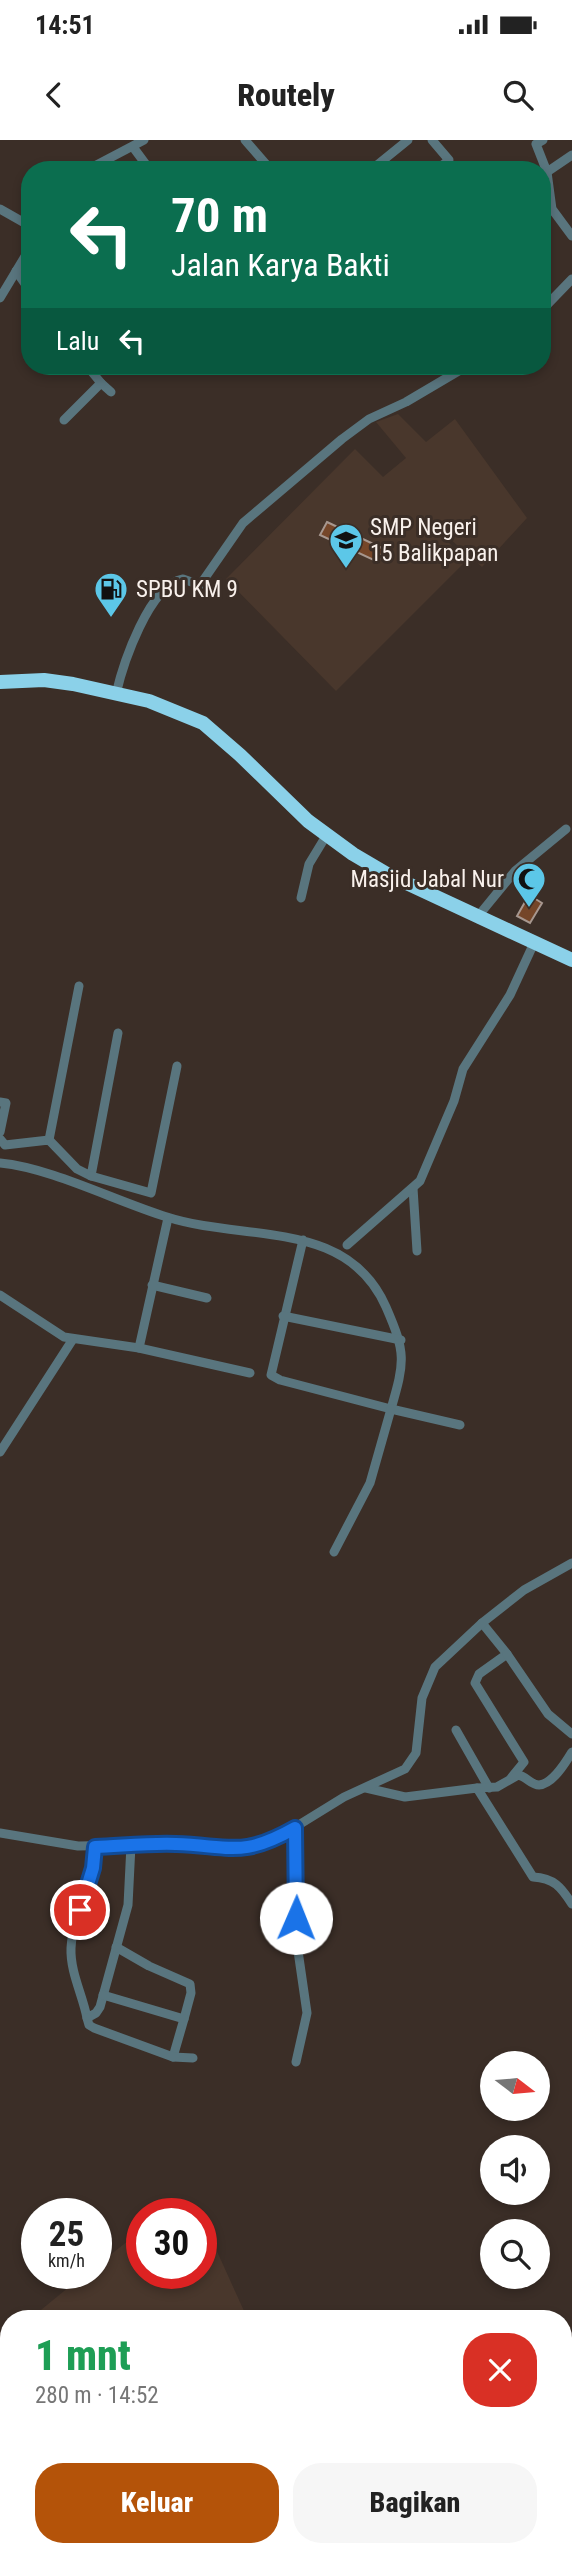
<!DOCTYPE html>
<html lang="id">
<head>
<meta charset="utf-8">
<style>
  :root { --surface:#fff; --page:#f6f6f6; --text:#222; --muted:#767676; --accent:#b45309 }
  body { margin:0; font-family:"Roboto Condensed",sans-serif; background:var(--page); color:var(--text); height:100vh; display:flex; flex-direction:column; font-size:26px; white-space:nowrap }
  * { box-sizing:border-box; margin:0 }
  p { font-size:23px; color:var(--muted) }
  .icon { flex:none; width:38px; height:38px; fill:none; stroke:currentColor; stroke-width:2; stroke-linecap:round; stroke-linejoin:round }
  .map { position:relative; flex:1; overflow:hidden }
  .drawer { position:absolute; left:0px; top:2170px; width:572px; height:247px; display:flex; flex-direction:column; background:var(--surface); border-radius:28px 28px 0 0; box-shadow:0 4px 10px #0003 }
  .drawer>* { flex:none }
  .guide { position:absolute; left:21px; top:21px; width:530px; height:214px; border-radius:28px; box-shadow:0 4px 10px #0003; background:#0b6e4f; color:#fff; overflow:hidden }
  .needle { width:46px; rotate:106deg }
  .fabs { position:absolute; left:480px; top:1911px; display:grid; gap:14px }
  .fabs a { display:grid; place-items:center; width:70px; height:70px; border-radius:50%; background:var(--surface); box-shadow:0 4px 10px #0003; font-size:35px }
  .speed { position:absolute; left:21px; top:2058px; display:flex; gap:14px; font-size:35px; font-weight:700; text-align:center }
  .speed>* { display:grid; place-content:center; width:91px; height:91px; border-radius:50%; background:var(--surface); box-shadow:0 4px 10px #0003; line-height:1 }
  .speed small { font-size:18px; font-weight:400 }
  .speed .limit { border:10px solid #d22; background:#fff; color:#111 }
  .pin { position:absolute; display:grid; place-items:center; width:60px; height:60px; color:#fff; margin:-30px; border:4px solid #fff; border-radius:50%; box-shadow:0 2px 7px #0007 }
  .me { position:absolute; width:77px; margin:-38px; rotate:1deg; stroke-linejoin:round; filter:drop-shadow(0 0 5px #0008) }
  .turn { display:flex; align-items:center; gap:24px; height:147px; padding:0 35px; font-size:32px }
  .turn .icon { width:91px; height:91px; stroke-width:2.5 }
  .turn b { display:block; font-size:49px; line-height:60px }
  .then { display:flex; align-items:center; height:66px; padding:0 35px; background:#0003; gap:14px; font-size:26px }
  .round { display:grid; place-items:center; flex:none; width:74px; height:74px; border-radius:28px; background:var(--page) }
  .overview { display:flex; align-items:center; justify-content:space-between; height:119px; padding:0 35px }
  h1 { font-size:42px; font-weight:800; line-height:52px; color:#1e9e55 }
  .primary-button { display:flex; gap:14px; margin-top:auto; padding:14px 35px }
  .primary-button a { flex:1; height:80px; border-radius:28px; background:var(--accent); color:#fff; font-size:28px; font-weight:800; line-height:80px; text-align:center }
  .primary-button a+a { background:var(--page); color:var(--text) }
  .status { display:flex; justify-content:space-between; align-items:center; height:49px; padding:0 35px; background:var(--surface); direction:ltr }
  .status svg { height:19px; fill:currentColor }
  header { display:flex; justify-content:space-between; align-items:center; height:91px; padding:0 35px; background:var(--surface); font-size:32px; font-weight:800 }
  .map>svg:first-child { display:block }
  .built { fill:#49372c }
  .building { fill:#754629; stroke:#a7978f; stroke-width:2 }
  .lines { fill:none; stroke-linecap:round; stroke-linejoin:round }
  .minor { stroke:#59757e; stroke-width:9 }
  .highway { stroke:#8bd1e9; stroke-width:14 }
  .route-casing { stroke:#114b97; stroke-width:18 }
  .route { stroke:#1a73e8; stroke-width:12 }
  .labels { text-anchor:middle; stroke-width:6; stroke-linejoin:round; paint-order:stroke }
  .poi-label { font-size:23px; fill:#f9f1ec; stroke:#3b2e27; text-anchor:start }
</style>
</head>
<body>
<div class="status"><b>14:51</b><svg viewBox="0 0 49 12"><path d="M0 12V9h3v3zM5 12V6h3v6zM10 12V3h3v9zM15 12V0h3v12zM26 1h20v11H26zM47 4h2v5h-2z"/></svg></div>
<header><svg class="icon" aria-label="back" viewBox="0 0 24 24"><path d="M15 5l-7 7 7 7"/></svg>Routely<svg class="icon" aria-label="search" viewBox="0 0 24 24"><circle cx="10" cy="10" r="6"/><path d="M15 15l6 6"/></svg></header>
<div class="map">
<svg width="572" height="2416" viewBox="0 0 572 2416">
  <rect width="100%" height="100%" fill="#3b2e27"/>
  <g class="built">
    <polygon points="398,274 426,302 455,279 527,378 482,427 425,377 466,421 336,551 226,439 355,309 383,337 406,318 376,282"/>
    <polygon points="201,2076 244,2171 239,2179 30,2179 86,2133 96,2133 96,2126 142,2090 142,2133 201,2133"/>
  </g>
  <g class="building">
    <polygon points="327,382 384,409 378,422 320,395"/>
    <polygon points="529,755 542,763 530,783 517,776"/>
  </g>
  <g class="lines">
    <g class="minor">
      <polyline points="245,0 271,30"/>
      <polyline points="432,0 449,20 436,30"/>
      <polyline points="543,0 536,4 547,32 552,69 572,96"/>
      <polyline points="133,7 150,30"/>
      <polyline points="87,30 144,0"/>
      <polyline points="371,30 408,0"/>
      <polyline points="547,32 572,15"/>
      <polyline points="0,69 30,86"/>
      <polyline points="16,131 30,151"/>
      <polyline points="0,158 30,108"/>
      <polyline points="542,170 572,139"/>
      <polyline points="101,243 111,252"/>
      <polyline points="64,280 101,243 87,226"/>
      <path d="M116,554C123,524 149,445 183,439L200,445L243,383L342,299L369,279L406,262L467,226"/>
      <polyline points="301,758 309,724 326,696"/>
      <polyline points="479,775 515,731 566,689"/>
      <polyline points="0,962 6,963 0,992"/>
      <polyline points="0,999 5,1005 49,1000 77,1029 91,1036 118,893"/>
      <polyline points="49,1000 79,846"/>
      <path d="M0,1023C52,1028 115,1061 167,1077C244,1102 347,1078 386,1167C406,1213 405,1221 391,1269L280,1240L271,1235L303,1100"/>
      <polyline points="91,1036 151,1053 177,926"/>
      <polyline points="413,1048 417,1111"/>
      <polyline points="347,1105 420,1041 454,961 463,929 510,855 534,803"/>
      <polyline points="152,1145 207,1158"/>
      <polyline points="0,1155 64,1197 139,1208 250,1233"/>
      <polyline points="283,1176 401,1200"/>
      <polyline points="139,1208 168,1078"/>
      <polyline points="0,1312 73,1199"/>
      <polyline points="334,1412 370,1343 391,1269 460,1285"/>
      <polyline points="482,1483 507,1514 479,1534 475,1543 524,1622 511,1638"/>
      <polyline points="507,1514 548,1574 572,1594"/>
      <polyline points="456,1590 489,1648"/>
      <path d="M366,1648L405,1657L477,1648L533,1737C554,1738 561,1747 572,1764"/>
      <path d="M477,1648L497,1647L518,1635C526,1636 531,1645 539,1645C553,1644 566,1622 572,1612"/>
      <polyline points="295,1688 297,1804 307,1873 296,1922"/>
      <polyline points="0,1693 78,1706 177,1704 223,1710 244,1709 284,1694 344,1657 405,1629 416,1613 422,1558 435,1527 482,1483 524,1450 572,1423"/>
      <path d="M95,1707C91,1741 73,1774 71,1808C70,1832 83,1856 87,1878L96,1873L100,1867L128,1765L131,1705"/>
      <polyline points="116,1807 149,1826 190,1844 191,1853 184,1879"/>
      <polyline points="103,1855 184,1879 173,1917"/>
      <polyline points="87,1878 89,1885 94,1888 173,1917 193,1918"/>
      <polyline points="564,2240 572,2243"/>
      <polyline points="0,2242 9,2255"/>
      <polyline points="564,2289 572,2264"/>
      <polyline points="0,2321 9,2308"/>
      <polyline points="564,2325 572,2327"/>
      <polyline points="252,2408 275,2416"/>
      <polyline points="328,2408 331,2416"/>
      <polyline points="224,2416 227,2408"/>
      <polyline points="373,2416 375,2408"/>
      <polyline points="421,2416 423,2408"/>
    </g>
    <polyline class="highway" points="0,542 44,540 73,544 149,561 203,583 240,615 308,681 353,714 387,734 572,820"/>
  </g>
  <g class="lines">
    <defs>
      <path id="route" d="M80,1770L93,1728L95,1707C122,1706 149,1703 176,1704C231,1706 242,1718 295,1688L296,1778"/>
    </defs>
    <use href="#route" class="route-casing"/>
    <use href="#route" class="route"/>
  </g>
  <defs>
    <symbol id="school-pin" viewBox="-11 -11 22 30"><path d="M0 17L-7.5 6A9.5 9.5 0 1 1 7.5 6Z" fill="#5cc7e8" stroke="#3b2e27"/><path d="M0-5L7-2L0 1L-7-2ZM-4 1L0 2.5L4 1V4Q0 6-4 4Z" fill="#111"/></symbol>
    <symbol id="fuel-pin" viewBox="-11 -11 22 30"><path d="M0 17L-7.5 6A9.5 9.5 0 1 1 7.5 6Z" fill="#5cc7e8" stroke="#3b2e27"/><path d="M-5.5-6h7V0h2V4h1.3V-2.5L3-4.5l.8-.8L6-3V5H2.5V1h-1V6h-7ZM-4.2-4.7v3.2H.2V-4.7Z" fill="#111"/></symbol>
    <symbol id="mosque-pin" viewBox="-11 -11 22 30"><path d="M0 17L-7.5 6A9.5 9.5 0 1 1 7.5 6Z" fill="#5cc7e8" stroke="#3b2e27"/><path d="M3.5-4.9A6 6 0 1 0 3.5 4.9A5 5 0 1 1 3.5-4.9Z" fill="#111"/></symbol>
  </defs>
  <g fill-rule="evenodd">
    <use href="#school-pin" x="327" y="381" width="38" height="52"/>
    <use href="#fuel-pin" x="92" y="430" width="38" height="52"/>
    <use href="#mosque-pin" x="510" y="720" width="38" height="52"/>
  </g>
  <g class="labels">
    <g class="poi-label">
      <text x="370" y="395">SMP Negeri<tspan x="370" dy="26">15 Balikpapan</tspan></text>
      <text x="136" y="457">SPBU KM 9</text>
      <text x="504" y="747" text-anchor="end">Masjid Jabal Nur</text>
    </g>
  </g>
</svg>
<div class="fabs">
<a><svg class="needle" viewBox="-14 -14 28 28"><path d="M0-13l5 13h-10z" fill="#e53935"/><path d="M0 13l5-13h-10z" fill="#767676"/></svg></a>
<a><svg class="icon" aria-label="sound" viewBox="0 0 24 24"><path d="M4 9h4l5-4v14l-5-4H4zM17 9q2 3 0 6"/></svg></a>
<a><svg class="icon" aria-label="search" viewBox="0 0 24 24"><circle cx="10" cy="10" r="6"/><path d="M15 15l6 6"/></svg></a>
</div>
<div class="speed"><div>25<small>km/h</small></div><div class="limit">30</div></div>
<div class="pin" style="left:80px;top:1770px;background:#d93025"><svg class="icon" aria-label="arrive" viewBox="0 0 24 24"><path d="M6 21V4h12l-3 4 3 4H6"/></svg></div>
<svg class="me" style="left:296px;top:1778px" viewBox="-20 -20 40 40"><circle r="19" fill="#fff"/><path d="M0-13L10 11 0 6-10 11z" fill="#1a73e8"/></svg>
<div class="guide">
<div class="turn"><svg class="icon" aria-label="left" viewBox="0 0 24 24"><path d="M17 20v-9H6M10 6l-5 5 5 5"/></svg><div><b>70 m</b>Jalan Karya Bakti</div></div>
<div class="then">Lalu<svg class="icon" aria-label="left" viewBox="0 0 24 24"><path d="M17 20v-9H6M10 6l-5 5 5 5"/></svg></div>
</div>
<section class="drawer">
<div class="overview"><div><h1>1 mnt</h1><p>280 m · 14:52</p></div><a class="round" style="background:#d93025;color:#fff"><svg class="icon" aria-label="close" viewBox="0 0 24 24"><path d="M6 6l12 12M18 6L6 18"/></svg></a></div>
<div class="primary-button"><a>Keluar</a><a>Bagikan</a></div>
</section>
</div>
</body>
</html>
